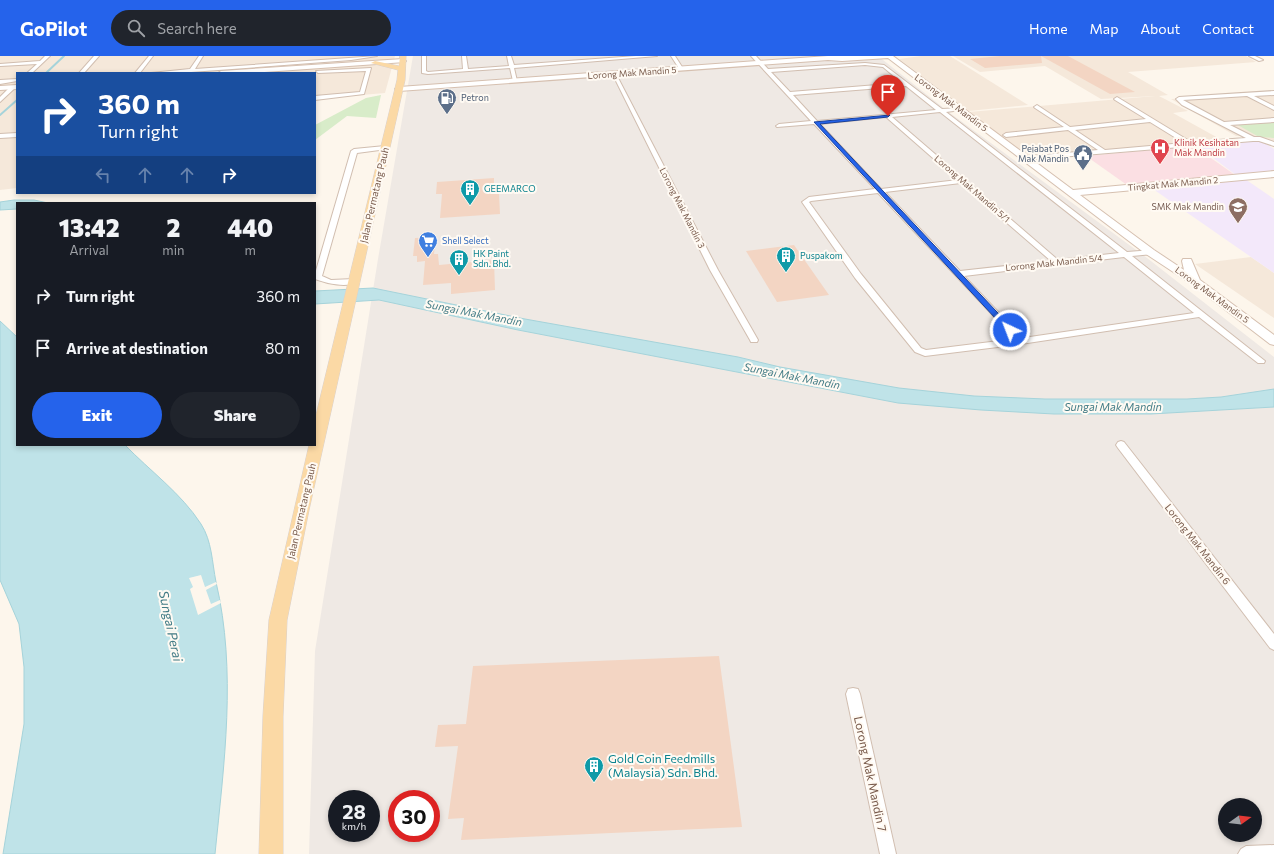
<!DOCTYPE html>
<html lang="en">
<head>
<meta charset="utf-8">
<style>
  :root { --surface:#171b24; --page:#20242c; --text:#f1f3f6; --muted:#9ea1a6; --accent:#2563eb }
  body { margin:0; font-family:Commissioner,sans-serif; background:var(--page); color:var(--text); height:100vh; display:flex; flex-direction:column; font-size:15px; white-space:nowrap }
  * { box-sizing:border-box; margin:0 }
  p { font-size:13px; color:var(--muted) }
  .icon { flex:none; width:22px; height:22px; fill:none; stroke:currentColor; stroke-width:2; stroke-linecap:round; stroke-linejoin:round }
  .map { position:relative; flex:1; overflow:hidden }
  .drawer { position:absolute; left:16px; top:146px; width:300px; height:244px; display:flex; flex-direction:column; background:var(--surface); border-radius:0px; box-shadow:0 2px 6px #0003 }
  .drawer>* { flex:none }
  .banner { position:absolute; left:16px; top:16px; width:300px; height:122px; border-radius:0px; box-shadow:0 2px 6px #0003; background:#1a4fa0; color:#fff; overflow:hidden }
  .needle { width:26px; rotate:75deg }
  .controls { position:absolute; left:1218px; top:742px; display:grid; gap:8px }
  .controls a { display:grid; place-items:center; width:44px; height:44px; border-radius:50%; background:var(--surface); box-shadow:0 2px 6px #0003; font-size:20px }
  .speed { position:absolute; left:328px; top:734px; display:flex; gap:8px; font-size:20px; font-weight:700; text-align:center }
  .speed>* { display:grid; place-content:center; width:52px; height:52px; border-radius:50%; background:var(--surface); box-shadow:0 2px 6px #0003; line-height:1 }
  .speed small { font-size:10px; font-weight:400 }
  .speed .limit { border:6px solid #d22; background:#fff; color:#111 }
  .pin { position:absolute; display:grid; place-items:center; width:34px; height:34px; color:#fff; margin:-41px -17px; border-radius:50% 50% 50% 0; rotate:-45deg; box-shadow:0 0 4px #0007 }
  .pin .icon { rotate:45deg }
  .me { position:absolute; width:44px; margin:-22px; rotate:317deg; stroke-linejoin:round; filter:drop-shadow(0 0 3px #0008) }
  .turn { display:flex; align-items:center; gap:14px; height:84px; padding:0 16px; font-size:18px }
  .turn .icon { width:52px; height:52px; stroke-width:2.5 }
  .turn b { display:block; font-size:28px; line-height:34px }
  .lanes { display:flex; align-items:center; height:38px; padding:0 16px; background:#0003; justify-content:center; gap:20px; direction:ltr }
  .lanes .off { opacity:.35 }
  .eta { display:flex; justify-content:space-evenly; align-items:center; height:68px; text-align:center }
  .eta b { font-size:24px; font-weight:800; line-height:28px }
  .cta { display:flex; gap:8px; margin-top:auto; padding:8px 16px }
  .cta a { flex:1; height:46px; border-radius:24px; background:var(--accent); color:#fff; font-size:16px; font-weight:800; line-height:46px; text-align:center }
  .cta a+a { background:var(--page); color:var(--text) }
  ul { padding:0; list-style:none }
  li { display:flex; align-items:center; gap:12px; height:52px; padding:0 16px }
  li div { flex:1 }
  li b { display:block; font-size:15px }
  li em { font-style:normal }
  header { display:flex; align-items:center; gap:24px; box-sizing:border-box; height:56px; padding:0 20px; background:var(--accent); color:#fff }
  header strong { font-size:19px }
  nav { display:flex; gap:22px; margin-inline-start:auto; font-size:14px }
  .search { width:280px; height:36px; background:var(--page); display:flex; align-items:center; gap:10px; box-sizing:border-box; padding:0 14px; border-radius:22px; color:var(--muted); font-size:15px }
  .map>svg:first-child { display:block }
  .residential { fill:#f5e8da }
  .industrial { fill:#efe9e4; fill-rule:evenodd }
  .education { fill:#f3e8fa }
  .medical { fill:#fbdfe3 }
  .green { fill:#d8ecc9 }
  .water { fill:#bfe3e8; stroke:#a5d3da }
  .pier { fill:#fdf6ec }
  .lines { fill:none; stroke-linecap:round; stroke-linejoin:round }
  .stream { stroke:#a5d3da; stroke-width:2 }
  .building { fill:#f3d5c3 }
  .street-casing { stroke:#d1beb0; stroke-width:2 }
  .secondary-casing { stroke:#d6c0b0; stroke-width:2 }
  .primary-casing { stroke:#dad1cd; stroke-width:1 }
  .street { fill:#fff; fill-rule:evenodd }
  .secondary { fill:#fff; fill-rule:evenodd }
  .primary { fill:#fbd9a5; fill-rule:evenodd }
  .route { fill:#2563eb; stroke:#184099 }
  .labels { text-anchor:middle; stroke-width:4; stroke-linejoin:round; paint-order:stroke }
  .far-street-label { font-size:9px; fill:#7a5c4d; stroke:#fffaf3 }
  .far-service-label { font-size:9px; fill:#4e5e75; stroke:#fffaf3; text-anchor:start }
  .far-health-label { font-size:9px; fill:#be3a42; stroke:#fffaf3; text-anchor:start }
  .far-culture-label { font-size:9px; fill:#0d838f; stroke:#fffaf3; text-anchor:start }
  .far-education-label { font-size:9px; fill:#785e54; stroke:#fffaf3; text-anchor:end }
  .far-shop-label { font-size:9px; fill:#366cbe; stroke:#fffaf3; text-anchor:start }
  .street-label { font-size:10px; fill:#7a5c4d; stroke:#fffaf3 }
  .water-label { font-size:11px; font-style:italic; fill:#437c86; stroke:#fffaf3 }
  .near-culture-label { font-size:12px; fill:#0d838f; stroke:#fffaf3; text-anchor:start }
  .near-street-label { font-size:12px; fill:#7a5c4d; stroke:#fffaf3 }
  .near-water-label { font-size:13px; font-style:italic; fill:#437c86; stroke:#fffaf3 }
</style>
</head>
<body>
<header>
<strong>GoPilot</strong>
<div class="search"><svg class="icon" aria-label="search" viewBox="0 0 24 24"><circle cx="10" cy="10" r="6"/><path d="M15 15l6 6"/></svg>Search here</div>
<nav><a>Home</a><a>Map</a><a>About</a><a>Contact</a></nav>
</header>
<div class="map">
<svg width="1274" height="798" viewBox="0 0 1274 798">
  <rect width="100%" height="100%" fill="#fdf6ec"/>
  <g class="residential">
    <polygon points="0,0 395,0 385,37 315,43 315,17 17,17 17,132 0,134"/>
    <polygon points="921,0 950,0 1028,49 969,55 899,3"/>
    <polygon points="953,0 1246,0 1256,6 1128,16 1168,39 1159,40 1188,55 1173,57 1220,83 1029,101 969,56 1155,40 1101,43 1045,10 980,16"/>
    <polygon points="1274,38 1274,90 1259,81 1236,80 1171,43"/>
    <polygon points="1251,201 1274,217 1274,262 1195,208"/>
  </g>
  <path class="industrial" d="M413,0H878L950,57L1147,202L1274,301V798H309L315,595L378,203ZM337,743H371V777H337ZM397,743H431V777H397ZM1225,749H1255V779H1225Z"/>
  <g class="education">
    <polygon points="1261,85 1274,93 1274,115 1236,119 1197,90"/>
    <polygon points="1245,123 1274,143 1274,217 1153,133"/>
  </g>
  <polygon class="medical" points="1194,90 1235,119 1127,129 1086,100"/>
  <g class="green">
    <polygon points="381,39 376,62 347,60 315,84 315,69 366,42"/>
    <polygon points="1274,66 1274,82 1259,81 1236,68"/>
  </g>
  <g class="water">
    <polygon points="14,144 34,144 48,147 17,147 17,153 0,154 0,146"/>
    <polygon points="373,232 525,263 738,301 780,311 899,332 974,340 1045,343 1187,343 1221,341 1274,333 1274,351 1151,358 1054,358 981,354 898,347 518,274 379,244 315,248 315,235"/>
    <path d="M0,265L17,281V389H125C150,415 181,437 201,468C212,485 212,506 216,526C237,615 224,708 215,798H3L24,668V611L19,568L0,524Z"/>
  </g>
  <polygon class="pier" points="201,519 205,531 216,526 217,528 206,534 211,548 220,544 221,547 198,559 190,533 193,531 189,522"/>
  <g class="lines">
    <g class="stream">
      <polyline points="46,17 64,0"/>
      <polyline points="0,59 17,44"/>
    </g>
  </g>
  <g class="building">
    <polygon points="1000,0 1068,0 1135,36 1110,38 1041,0 1042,7 985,12 970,3"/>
    <polygon points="494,122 494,138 499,137 500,158 440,162 442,138 436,138 437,126"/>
    <polygon points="436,181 434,198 438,198 439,209 494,204 495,234 451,238 451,227 423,229 425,205 417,206 417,200 413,200 415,182"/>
    <polygon points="794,189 829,239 777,246 746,195"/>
    <polygon points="719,600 742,771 461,784 464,762 448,763 458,690 435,691 438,669 466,668 473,610"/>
  </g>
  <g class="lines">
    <defs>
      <g id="street">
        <polygon points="45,0 50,0 32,17 27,17 37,8 0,10 0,8 40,5"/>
        <polygon points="94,0 99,0 84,17 79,17"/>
        <polygon points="149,0 153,0 140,17 135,17"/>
        <polygon points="199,0 203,0 195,13 377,0 351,4 191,16 151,17 190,13"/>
        <polygon points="422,0 426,0 426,15 428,16 463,13 462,0 466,0 468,13 509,10 507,0 511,0 514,9 636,0 657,0 514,12 517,25 515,26 513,25 510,12 428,18 422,17"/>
        <polygon points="671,0 675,0 684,14 680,14"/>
        <path d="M751,0H756L768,13L865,7L884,9L942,53L961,52V54L946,56L1127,196L1153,194V198L1132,200L1265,305L1264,307H1258L1199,261L1021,288L925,300L915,296L855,222L802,146L809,141L875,133L814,68L777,71L776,70L779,68L811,65ZM865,9L883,11L902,27L790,36L771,16ZM906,30L936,54L817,65L793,39ZM940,56L1119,197L1058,204L892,61ZM886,61L958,124L881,133L820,68ZM961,127L1051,205L960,215L885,136ZM878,137L1015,283L926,294L921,292L861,218L809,146L811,145ZM1124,201L1194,257L1023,282L964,220Z"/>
        <polygon points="1249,0 1255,0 1263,4 1259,5"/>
        <polygon points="371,12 364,38 315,44 315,40 360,36 366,15 318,17 316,15"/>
        <polygon points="612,17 616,18 718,214 758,284 757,286 751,286 750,284 710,214"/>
        <polygon points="17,23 17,25 0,28 0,24"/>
        <polygon points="11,30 16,31 0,46 0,41"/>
        <path d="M1274,35V39L1254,40L1274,50V54L1247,40L1183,44L1224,66L1274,62V66L1230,69L1254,81H1260L1274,86V90L1259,85H1253L1024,104L1021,102L1022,101L1098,94L1068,74L1006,81L1003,79L1006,77L1064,71L1035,52L1034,51L1037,49L1070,71L1146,63L1115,44L1114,43L1117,41L1191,86L1246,82L1182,49L1176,43L1179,41ZM1150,66L1184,87L1105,94L1075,74Z"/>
        <polygon points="17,77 17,81 0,82 0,78"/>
        <path d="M385,90L388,92L387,93L357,97L322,220L331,224L354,223L358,225C348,233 326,227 315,223V218L351,95L354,93Z"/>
        <polygon points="1121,385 1124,386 1274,578 1274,594 1270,592 1118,392 1116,389 1118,386"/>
        <polygon points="853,632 858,633 860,638 896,798 880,798 846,638 848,633"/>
        <polygon points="1274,789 1274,798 1238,798 1241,793 1246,790"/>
      </g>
      <g id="secondary">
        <polygon points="828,0 893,0 1073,134 1274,115 1274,121 1080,139 1154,194 1184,214 1182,205 1183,203 1191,203 1200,224 1274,279 1274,289 1270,288 1193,229 1146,198 888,2 842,5 828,4 399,35 395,33 399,31"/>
        <polygon points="403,3 406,5 405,6 252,17 218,17 221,15"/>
        <polygon points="17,29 17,33 0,34 0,30"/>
      </g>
      <polygon id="primary" points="400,0 406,0 405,24 309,454 287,564 283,660 283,798 259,798 263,660 269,564 309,389 315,389 315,363 397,24 398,14 371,7 375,5 399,10"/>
    </defs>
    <use href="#street" class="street-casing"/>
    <use href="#secondary" class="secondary-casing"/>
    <use href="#primary" class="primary-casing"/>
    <use href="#street" class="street"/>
    <use href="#secondary" class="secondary"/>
    <use href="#primary" class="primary"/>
  </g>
  <polygon class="route" points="890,59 888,61 820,68 1013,273 1013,276 1008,276 814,66"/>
  <defs>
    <symbol id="fuel-pin" viewBox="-11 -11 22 30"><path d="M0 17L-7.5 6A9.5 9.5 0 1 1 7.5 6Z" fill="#5c6f8a" stroke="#fffaf3"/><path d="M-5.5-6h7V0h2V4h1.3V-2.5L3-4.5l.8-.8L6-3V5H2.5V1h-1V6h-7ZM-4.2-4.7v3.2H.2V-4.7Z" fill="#fff"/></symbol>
    <symbol id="hospital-pin" viewBox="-11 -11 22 30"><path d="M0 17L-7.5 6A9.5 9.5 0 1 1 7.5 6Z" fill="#e0444e" stroke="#fffaf3"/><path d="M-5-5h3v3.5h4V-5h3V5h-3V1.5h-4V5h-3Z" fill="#fff"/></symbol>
    <symbol id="civic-pin" viewBox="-11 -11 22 30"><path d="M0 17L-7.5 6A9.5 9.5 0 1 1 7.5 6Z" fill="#5c6f8a" stroke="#fffaf3"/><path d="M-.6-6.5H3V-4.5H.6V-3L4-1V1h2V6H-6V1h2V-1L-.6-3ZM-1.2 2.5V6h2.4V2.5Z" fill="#fff"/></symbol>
    <symbol id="building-pin" viewBox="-11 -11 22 30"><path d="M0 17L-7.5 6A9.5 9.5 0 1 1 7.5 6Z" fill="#0f9aa8" stroke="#fffaf3"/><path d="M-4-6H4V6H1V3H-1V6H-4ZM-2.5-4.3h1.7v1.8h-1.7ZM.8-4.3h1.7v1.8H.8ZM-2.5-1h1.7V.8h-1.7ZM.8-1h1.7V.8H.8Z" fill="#fff"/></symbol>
    <symbol id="school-pin" viewBox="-11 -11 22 30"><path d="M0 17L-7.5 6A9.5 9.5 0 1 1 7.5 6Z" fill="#8d6e63" stroke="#fffaf3"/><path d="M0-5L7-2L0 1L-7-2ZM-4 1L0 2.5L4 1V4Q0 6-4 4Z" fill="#fff"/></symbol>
    <symbol id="supermarket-pin" viewBox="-11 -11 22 30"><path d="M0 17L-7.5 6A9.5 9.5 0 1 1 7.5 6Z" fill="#3f7fe0" stroke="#fffaf3"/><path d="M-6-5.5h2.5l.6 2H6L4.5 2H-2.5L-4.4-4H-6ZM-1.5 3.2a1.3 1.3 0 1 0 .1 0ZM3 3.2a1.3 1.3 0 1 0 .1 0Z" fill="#fff"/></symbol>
  </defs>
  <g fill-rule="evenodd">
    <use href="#fuel-pin" x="436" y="31" width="22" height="30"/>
    <use href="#hospital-pin" x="1149" y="81" width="22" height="30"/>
    <use href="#civic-pin" x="1072" y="87" width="22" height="30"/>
    <use href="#building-pin" x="459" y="122" width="22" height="30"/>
    <use href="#school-pin" x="1227" y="140" width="22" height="30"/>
    <use href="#supermarket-pin" x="417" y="174" width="22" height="30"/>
    <use href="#building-pin" x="775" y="189" width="22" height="30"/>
    <use href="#building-pin" x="448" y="192" width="22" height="30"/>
    <use href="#building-pin" x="583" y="699" width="22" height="30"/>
  </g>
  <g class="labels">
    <g class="far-street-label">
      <text transform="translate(632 17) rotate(-4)" y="3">Lorong Mak Mandin 5</text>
      <text transform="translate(951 47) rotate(37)" y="3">Lorong Mak Mandin 5</text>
      <text transform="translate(1173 128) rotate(-5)" y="3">Tingkat Mak Mandin 2</text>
      <text transform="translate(972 133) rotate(41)" y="3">Lorong Mak Mandin 5/1</text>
      <text transform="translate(682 152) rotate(63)" y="3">Lorong Mak Mandin 3</text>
      <text transform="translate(1054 207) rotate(-6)" y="3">Lorong Mak Mandin 5/4</text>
      <text transform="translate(1212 239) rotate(36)" y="3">Lorong Mak Mandin 5</text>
    </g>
    <g class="far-service-label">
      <text x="461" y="45">Petron</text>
      <text x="1069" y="96" text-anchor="end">Pejabat Pos<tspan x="1069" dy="10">Mak Mandin</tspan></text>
    </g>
    <g class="far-health-label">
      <text x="1174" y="90">Klinik Kesihatan<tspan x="1174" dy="10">Mak Mandin</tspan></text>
    </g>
    <g class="far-culture-label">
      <text x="484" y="136">GEEMARCO</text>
      <text x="473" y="201">HK Paint<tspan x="473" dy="10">Sdn. Bhd.</tspan></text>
      <text x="800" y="203">Puspakom</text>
    </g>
    <g class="far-education-label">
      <text x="1224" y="154">SMK Mak Mandin</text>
    </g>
    <g class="far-shop-label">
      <text x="442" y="188">Shell Select</text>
    </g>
    <g class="street-label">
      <text transform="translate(374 139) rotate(-77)" y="4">Jalan Permatang Pauh</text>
      <text transform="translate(301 455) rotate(-77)" y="4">Jalan Permatang Pauh</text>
      <text transform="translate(1198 488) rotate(52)" y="4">Lorong Mak Mandin 6</text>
    </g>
    <g class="water-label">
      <text transform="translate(474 257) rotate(11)" y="4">Sungai Mak Mandin</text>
      <text transform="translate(792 320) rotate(11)" y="4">Sungai Mak Mandin</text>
      <text x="1113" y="355">Sungai Mak Mandin</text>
    </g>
    <g class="near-culture-label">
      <text x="608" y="707">Gold Coin Feedmills<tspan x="608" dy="14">(Malaysia) Sdn. Bhd.</tspan></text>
    </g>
    <g class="near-street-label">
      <text transform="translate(870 718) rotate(78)" y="4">Lorong Mak Mandin 7</text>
    </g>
    <g class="near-water-label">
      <text transform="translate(171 570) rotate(78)" y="5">Sungai Perai</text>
    </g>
  </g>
</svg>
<div class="controls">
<a><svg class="needle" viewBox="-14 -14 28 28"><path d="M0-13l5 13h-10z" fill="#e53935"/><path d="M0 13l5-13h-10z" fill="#9ea1a6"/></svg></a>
</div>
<div class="speed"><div>28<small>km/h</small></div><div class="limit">30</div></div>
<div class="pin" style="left:888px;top:60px;background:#d93025"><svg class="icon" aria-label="arrive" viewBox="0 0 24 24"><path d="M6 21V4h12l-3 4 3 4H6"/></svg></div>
<svg class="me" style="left:1010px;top:274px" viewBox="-20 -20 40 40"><circle r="17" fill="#2563eb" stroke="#fff" stroke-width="3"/><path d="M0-11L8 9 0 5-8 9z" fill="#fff"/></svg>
<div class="banner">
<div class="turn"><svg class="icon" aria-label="right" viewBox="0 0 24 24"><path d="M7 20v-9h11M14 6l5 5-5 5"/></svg><div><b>360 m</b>Turn right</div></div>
<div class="lanes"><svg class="icon off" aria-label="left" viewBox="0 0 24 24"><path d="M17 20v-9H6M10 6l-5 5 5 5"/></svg><svg class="icon off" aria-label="ahead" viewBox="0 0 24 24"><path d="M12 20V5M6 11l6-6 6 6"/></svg><svg class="icon off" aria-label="ahead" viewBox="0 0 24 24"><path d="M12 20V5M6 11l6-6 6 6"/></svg><svg class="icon" aria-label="right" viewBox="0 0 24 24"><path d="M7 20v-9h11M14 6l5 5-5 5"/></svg></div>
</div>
<section class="drawer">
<div class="eta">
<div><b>13:42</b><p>Arrival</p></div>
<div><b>2</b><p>min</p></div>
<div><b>440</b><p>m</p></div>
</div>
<ul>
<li><svg class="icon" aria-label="right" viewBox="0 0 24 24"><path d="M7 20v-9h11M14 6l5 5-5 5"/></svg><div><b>Turn right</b></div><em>360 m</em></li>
<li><svg class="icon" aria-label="arrive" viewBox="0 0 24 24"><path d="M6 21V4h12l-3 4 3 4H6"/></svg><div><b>Arrive at destination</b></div><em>80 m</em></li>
</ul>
<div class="cta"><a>Exit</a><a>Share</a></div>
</section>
</div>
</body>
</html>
